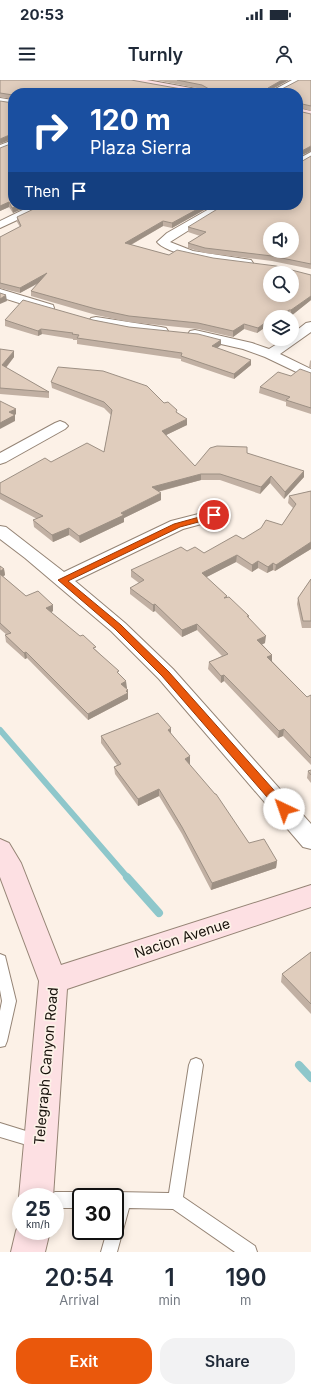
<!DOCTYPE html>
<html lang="en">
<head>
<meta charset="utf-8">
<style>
  :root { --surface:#fff; --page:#f2f2f3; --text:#1f2937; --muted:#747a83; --accent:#ea580c }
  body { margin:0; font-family:Inter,sans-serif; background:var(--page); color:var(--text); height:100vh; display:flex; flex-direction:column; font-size:15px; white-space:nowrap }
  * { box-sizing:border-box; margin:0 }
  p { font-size:13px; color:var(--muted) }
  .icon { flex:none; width:22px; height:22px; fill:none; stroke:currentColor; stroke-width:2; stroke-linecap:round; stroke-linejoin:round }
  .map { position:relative; height:1172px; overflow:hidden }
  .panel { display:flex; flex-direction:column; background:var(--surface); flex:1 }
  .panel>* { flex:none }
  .banner { position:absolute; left:8px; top:8px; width:295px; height:122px; border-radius:16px; box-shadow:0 2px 10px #0003; background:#1a4fa0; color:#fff; overflow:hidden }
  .buttons { position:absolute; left:263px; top:142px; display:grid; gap:8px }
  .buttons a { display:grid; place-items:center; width:36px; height:36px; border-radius:50%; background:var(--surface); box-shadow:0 2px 10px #0003; font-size:20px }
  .speed { position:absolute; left:12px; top:1108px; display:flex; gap:8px; font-size:20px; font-weight:700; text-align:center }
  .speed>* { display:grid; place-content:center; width:52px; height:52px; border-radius:50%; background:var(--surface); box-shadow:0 2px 10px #0003; line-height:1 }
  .speed small { font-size:10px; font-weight:400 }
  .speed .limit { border:2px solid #111; border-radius:6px; background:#fff; color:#111 }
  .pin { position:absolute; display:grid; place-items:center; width:34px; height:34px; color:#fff; margin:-17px; border:2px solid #fff; border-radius:50%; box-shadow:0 1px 4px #0007 }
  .me { position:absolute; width:44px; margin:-22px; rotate:318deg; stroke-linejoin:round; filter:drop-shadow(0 0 3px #0008) }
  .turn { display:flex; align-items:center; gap:14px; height:84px; padding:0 16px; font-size:18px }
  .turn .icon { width:52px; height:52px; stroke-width:2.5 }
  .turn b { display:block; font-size:28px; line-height:34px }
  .then { display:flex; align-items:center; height:38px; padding:0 16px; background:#0003; gap:8px; font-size:15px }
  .eta { display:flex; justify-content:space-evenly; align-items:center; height:68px; text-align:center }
  .eta b { font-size:24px; font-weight:600; line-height:28px }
  .primary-button { display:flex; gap:8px; margin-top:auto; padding:8px 16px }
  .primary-button a { flex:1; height:46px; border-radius:16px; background:var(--accent); color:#fff; font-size:16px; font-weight:600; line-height:46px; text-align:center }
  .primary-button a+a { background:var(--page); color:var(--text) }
  .status { display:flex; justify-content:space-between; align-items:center; height:28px; padding:0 20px; background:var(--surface); direction:ltr }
  .status svg { height:11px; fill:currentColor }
  header { display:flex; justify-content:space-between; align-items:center; height:52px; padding:0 16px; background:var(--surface); font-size:18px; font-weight:600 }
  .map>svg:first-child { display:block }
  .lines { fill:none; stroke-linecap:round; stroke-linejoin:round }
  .stream-far1 { stroke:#8ec7cb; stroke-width:6 }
  .stream { stroke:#8ec7cb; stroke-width:8 }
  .lane-casing { stroke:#958475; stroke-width:2 }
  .street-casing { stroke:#958475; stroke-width:2 }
  .secondary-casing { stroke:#958475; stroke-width:2 }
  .lane { fill:#fff; fill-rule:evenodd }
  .street { fill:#fff; fill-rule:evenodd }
  .secondary { fill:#fde0e3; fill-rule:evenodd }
  .wall { fill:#c1b0a3 }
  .shaded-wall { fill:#9d9084 }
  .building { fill:#e0cdbd; stroke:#9d9084; fill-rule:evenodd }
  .route { fill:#ea580c; stroke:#983908 }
  .labels { text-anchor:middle; stroke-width:3.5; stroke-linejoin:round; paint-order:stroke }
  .near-street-label { font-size:14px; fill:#16100a; stroke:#fcf1e7 }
</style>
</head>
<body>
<div class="status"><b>20:53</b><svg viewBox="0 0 49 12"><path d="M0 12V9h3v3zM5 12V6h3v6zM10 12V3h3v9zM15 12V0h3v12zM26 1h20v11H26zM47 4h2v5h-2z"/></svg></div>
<header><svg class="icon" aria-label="menu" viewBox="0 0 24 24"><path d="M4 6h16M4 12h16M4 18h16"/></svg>Turnly<svg class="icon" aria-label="person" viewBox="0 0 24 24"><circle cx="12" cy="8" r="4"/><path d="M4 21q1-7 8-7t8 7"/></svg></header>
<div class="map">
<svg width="311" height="1172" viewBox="0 0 311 1172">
  <rect width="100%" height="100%" fill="#fcf1e7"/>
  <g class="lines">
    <polyline class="stream-far1" points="0,650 128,798"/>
    <g class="stream">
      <polyline points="127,797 159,833"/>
      <polyline points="299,985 311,998"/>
    </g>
    <defs>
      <g id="lane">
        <polygon points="0,874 5,876 6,880 16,921 7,961 5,966 0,967 0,931 2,921 0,910"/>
        <polygon points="196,978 201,980 203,985 183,1117 255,1166 257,1172 235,1172 173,1129 129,1128 117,1172 101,1172 107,1151 115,1151 115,1117 109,1117 110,1115 115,1112 169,1113 189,985 191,980"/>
        <polygon points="0,1043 42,1056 44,1061 42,1066 37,1068 0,1057"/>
        <polygon points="55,1112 81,1112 86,1115 87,1117 81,1117 81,1128 55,1128 55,1117 49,1117 50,1115"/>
      </g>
      <g id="street">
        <polygon points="292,0 303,0 279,13 268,13"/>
        <polygon points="0,18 13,20 13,26 0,24"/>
        <polygon points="13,60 13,66 0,71 0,65"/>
        <polygon points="311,72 311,79 298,86 298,79"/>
        <polygon points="33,125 46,125 45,127 0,148 0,141"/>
        <path d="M216,125H229L170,162L193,171L251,180L253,183L251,186C236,189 167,175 157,162L167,153Z"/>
        <polygon points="0,209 53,225 54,228 53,231 48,232 0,217"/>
        <polygon points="96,237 161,247 166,248 168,251 166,254 161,255 91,244 89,241 91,238"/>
        <polygon points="311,242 311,252 280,274 311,289 311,299 265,277 243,269 190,257 188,254 190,251 195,250 252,263 269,269 285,259 292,259 292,254 306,243"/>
        <polygon points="60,341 65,343 68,346 65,349 6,382 0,384 0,373 55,343"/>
        <polygon points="214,430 220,431 222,435 220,439 183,449 75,501 125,543 173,589 311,744 311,769 303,767 159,599 111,551 25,478 0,459 0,446 6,447 64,492 171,441"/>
      </g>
      <g id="secondary">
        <polygon points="127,0 147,0 202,10 207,13 187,13 132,3"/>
        <polygon points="298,28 311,31 311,37 298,34"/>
        <polygon points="0,759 9,763 21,783 61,885 311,805 311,827 67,909 53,1117 21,1117 21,1122 19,1117 39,901 0,797"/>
        <polygon points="21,1139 21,1151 50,1151 45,1172 11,1172 16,1151"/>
      </g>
    </defs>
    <use href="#lane" class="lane-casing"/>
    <use href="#street" class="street-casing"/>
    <use href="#secondary" class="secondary-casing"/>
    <use href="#lane" class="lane"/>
    <use href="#street" class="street"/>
    <use href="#secondary" class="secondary"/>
  </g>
  <g class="wall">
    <polygon points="0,0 132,1 187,10 205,10 202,9 155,0 289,0 270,10 280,10 311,0 311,31 298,27 298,13 13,13 13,19 0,17"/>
    <polygon points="0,68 13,125 30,125 13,133 9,127 0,131"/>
    <polygon points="311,76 311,189 272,181 205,173 188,168 188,163 200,156 188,152 188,147 277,128 280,126 280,125 298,125 299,83"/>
    <polygon points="213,125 172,148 163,146 131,165 169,175 213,178 311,195 311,220 291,236 289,235 270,237 270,244 257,253 244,249 233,257 198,249 129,242 96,235 31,216 31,211 37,204 20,213 0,208 0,157 20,147 17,142 17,137"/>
    <polygon points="5,240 93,240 129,247 221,260 221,265 217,268 251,285 234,299 181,281 181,279 77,264 77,260 73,260 73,259 42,254 38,256 5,246"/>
    <polygon points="0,269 14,277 6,288 49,312 49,318 0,314"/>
    <polygon points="311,280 311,288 309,287 310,281"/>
    <polygon points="311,293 311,334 286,326 286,322 259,313 260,307 291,296"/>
    <polygon points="51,302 164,323 177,333 187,345 166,355 195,386 247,373 304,397 284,419 270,403 260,414 220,400 201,400 158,412 161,420 124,438 124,442 80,463 69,455 53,462 34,447 33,440 37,439 0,419 0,403 51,382 104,372 111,335 104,328 52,308"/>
    <polygon points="311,411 311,469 275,491 273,490 267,493 258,488 252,492 236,482 206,497 227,516 226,517 249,536 249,538 265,563 262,564 272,575 272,581 307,617 311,615 311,685 283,656 278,658 224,601 221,603 208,589 209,582 222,576 197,550 182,557 155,531 153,532 130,514 130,508 139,503 131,497 131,490 187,471 204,473 282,445 293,428 288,423 289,416"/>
    <polygon points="0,486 4,489 5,495 3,497 26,516 53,531 51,532 96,570 119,594 127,608 126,608 128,610 128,619 88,640 27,578 25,579 6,562 5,555 7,555 0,549"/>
    <polygon points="311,499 311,548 302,548 297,524 298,518"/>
    <polygon points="171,653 190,684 189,684 249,763 277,781 276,788 211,810 182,754 159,716 138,726 115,694 114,687 117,685 101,663 101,656"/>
    <polygon points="311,690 311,703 307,698 308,691"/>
    <polygon points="311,872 311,934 281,902 282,894"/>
  </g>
  <g class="shaded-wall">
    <polygon points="282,0 289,0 267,12 268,8"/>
    <polygon points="12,54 12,59 0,64 0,59"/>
    <polygon points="311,66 311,71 298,77 298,73"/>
    <polygon points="9,122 9,127 0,131 0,126"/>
    <polygon points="19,125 30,125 13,133 12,128"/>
    <polygon points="205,125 213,125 172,148 172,143"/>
    <polygon points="163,141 163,146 125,168 125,163"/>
    <polygon points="47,193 47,198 20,213 20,208"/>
    <polygon points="6,215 7,221 0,224 0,219"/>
    <polygon points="311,216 311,220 291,236 291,230"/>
    <polygon points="289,230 289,235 287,237 280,237"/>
    <polygon points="270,239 270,244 257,253 258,248"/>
    <polygon points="244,244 244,249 233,257 233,251"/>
    <polygon points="41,249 42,254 38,256 38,251"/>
    <polygon points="221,260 221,265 212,272 212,266"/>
    <polygon points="14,271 14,277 3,291 2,285"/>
    <polygon points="251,280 251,285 234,299 234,294"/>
    <polygon points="16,329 16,334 15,335 15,341 0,349 0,343 9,332"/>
    <polygon points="187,339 187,345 162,357 162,351"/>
    <polygon points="304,391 304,397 284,419 285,412"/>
    <polygon points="201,394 201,400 152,413 152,407"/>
    <polygon points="271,396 270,403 260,414 261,407"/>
    <polygon points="161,413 161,420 124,438 124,442 80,463 79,456 121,433"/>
    <polygon points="69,448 69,455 53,462 52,455"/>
    <polygon points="311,462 311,469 275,491 276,485"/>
    <polygon points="237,475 236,482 201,500 202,493"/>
    <polygon points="258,481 258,488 252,492 252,485"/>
    <polygon points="273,483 273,490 267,493 268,487"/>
    <polygon points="4,489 5,495 0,498 0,491"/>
    <polygon points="155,524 155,531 153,532 153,525"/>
    <polygon points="53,525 53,531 47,535 46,528"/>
    <polygon points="197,544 197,550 182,557 182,550"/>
    <polygon points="266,556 265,563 257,567 257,560"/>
    <polygon points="26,572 27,578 25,579 24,573"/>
    <polygon points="272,575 272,582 267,577"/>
    <polygon points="224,595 224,601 221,603 221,596"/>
    <polygon points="126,601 127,608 122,610 121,604"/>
    <polygon points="128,610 128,619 88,640 88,634"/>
    <polygon points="171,648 171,656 168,650"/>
    <polygon points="284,649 283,656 278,658 279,651"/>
    <polygon points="190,676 190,684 185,686 185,679"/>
    <polygon points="159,709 159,716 138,726 138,719"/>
    <polygon points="277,781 276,788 211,810 212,803"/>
  </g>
  <g class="building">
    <polygon points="0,0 131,0 187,10 207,10 209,9 202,5 177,0 282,0 268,8 267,10 280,10 299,0 311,0 311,26 298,23 298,13 13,13 13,15 0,13"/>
    <polygon points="0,21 13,23 13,55 12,54 0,59"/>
    <polygon points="298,31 311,34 311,66 298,73"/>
    <polygon points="13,63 13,125 19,125 12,128 9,122 0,126 0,68"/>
    <path d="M311,76V184L272,176L205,168L188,163L206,152L188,147L224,125H268L277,128L281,125H298V83H299ZM270,149H292V171H270Z"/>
    <path d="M42,125H205L172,143L163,141L125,163L169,175L177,170L213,178L276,186L311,195V216L291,230H289L280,237H270V239L258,248L244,244L233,251L198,243L129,236L96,229L31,211L47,193L20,208L0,203V157L21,146L17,137ZM270,193H292V215H270Z"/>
    <polygon points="0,213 6,215 0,219"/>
    <polygon points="23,220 93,240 129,247 198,254 221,260 212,266 251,280 234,294 181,276 182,273 77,258 79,255 72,254 73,253 41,249 38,251 5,240"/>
    <polygon points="0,269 14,271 2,285 49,312 0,308"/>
    <polygon points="58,287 103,291 147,306 164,323 168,322 177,330 176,332 187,339 162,351 195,386 210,368 217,366 247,367 247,373 304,391 285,412 271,396 261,407 220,394 201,394 152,407 161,413 121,433 124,435 79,456 69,448 52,455 33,440 43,436 0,413 0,403 45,378 51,382 87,363 104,372 112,330 104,322 51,302"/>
    <polygon points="300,289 311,293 311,328 286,320 290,317 260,307 278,292 291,296"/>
    <polygon points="0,321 16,329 9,332 15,335 0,343"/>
    <polygon points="311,411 311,462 276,485 273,483 268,487 258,481 252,485 237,475 202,493 227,516 224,518 229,517 249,536 247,536 266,556 257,560 272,575 267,577 307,617 311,615 311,678 284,649 279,651 224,595 221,596 209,582 228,574 197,544 182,550 155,524 153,525 130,508 144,500 131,490 181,467 187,471 195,467 204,473 236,455 243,459 261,448 266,440 282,445 296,424 289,416"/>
    <polygon points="0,486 4,489 0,491"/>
    <polygon points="0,494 26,516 38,511 53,525 46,528 80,556 83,555 96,567 93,568 119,591 117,592 126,601 121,604 128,610 126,611 128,613 88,634 26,572 24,573 5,555 11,553 0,543"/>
    <polygon points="311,499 311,541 303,541 298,518"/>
    <polygon points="158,633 171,648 168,650 190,676 185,679 215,714 216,714 249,763 264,759 277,781 212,803 182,747 159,709 138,719 114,687 121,684 101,656"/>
    <polygon points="311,690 311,695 308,691"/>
    <polygon points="311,872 311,924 282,894"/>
  </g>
  <polygon class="route" points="214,433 217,433 217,437 180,447 68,501 121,545 169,592 288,726 289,729 288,732 280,732 162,596 115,549 58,500 174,444"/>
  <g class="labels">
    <g class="near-street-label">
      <text transform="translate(182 858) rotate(-18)" y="5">Nacion Avenue</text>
      <text transform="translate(46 986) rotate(-85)" y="5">Telegraph Canyon Road</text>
    </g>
  </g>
</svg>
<div class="buttons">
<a><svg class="icon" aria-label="sound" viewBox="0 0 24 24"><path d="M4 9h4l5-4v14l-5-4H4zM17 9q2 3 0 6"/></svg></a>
<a><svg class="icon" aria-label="search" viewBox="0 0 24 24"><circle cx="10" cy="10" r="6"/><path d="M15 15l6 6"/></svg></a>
<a><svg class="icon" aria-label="layers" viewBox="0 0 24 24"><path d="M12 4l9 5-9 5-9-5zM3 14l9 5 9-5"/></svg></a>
</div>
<div class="speed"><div>25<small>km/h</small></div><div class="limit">30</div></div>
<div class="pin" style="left:214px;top:435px;background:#d93025"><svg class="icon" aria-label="arrive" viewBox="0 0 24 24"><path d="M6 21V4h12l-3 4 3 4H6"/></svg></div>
<svg class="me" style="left:284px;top:729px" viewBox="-20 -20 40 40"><circle r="19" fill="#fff"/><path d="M0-13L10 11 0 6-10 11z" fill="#ea580c"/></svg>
<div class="banner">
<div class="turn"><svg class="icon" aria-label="right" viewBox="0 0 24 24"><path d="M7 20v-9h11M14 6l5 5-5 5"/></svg><div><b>120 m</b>Plaza Sierra</div></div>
<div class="then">Then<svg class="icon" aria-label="arrive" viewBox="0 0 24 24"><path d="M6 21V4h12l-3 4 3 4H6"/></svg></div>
</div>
</div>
<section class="panel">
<div class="eta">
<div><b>20:54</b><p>Arrival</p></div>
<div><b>1</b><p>min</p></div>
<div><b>190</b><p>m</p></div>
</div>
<div class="primary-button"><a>Exit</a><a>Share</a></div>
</section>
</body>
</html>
